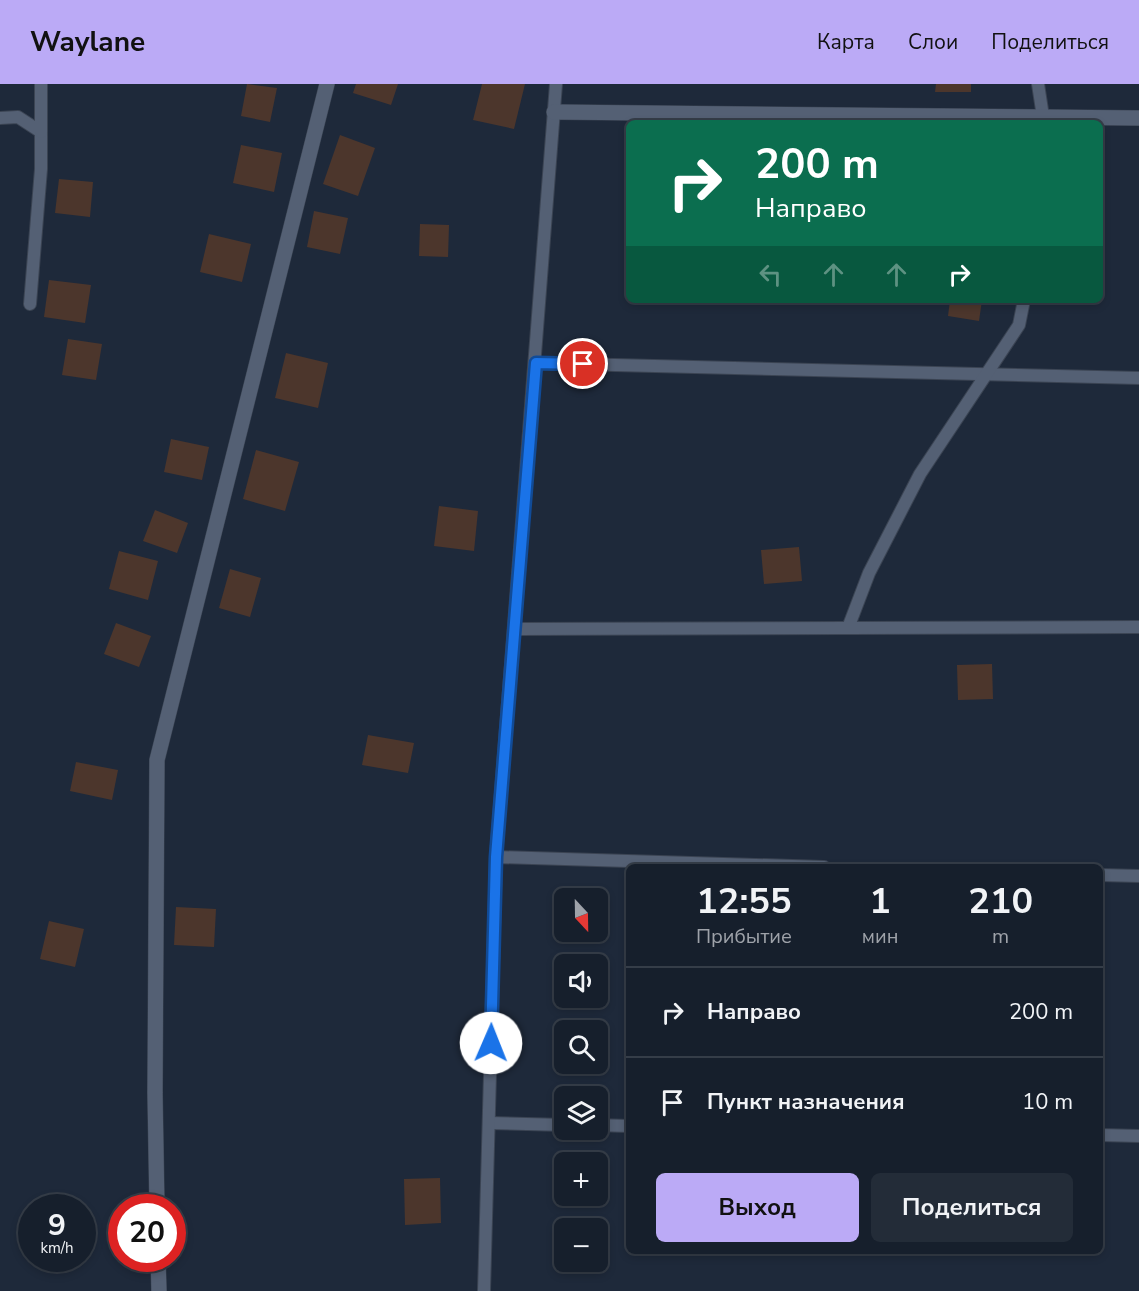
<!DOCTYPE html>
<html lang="ru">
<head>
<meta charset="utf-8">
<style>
  :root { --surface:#161f2c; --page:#232c38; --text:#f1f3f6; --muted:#9ea2a9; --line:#353d48; --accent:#bbaaf6 }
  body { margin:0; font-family:"Nunito Sans",sans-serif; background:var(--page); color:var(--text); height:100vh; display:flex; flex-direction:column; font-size:22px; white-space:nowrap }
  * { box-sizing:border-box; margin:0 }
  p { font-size:20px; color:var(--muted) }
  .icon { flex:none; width:33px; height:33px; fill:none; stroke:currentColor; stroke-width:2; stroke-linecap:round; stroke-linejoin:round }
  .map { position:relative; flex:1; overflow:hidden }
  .side { position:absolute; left:626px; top:780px; width:477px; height:390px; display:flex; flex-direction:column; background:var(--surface); border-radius:9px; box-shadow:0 3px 9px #0003,0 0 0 2px var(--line) }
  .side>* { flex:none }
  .guide { position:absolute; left:626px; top:36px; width:477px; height:183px; border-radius:9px; box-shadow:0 3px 9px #0003,0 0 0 2px var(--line); background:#0b6e4f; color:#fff; overflow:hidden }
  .needle { width:39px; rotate:158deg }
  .buttons { position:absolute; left:554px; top:804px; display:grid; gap:12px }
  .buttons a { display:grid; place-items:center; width:54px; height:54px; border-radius:9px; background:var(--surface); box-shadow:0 3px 9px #0003,0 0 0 2px var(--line); font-size:30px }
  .speed { position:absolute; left:18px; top:1110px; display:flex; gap:12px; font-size:30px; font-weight:700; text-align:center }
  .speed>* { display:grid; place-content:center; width:78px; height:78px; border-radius:50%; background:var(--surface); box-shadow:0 3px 9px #0003,0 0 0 2px var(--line); line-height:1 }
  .speed small { font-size:15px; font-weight:400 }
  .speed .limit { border:9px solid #d22; background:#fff; color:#111 }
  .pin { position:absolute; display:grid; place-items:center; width:51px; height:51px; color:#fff; margin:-26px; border:3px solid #fff; border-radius:50%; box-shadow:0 2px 6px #0007 }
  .me { position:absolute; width:66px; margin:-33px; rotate:1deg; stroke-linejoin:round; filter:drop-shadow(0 0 4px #0008) }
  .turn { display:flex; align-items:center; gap:21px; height:126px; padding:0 30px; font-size:27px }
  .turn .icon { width:78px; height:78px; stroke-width:2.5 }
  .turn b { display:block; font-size:42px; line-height:51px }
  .lanes { display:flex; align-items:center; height:57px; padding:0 30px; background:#0003; justify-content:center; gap:30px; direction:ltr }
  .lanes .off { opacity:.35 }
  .eta { display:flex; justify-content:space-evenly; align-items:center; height:102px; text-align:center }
  .eta b { font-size:36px; font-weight:700; line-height:42px }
  .primary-button { display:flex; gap:12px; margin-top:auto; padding:12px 30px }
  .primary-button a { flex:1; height:69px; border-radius:9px; background:var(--accent); color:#111; font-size:24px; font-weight:700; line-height:69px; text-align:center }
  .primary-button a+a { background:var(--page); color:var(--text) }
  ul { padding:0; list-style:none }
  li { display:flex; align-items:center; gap:18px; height:90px; padding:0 30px; border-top:2px solid var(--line) }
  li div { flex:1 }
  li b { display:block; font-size:22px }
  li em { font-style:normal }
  header { display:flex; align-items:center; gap:36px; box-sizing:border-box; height:84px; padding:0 30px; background:var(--accent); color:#111 }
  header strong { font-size:28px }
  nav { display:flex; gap:33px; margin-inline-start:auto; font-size:21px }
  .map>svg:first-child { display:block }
  .building { fill:#4c362c }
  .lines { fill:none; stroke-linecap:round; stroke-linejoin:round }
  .lane-casing { stroke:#3b4453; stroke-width:14 }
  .street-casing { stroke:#3b4453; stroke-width:16 }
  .lane { stroke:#546074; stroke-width:12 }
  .street { stroke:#546074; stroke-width:15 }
  .route-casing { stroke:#114b97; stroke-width:15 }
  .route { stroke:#1a73e8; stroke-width:10 }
</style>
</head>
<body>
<header>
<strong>Waylane</strong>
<nav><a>Карта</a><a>Слои</a><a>Поделиться</a></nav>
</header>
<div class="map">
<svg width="1139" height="1207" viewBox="0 0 1139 1207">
  <rect width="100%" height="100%" fill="#1e293a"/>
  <g class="building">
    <polygon points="247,0 277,4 270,38 241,32"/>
    <polygon points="356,0 398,0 391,21 353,9"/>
    <polygon points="482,0 525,0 514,45 473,36"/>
    <polygon points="936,0 971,0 971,8 935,8"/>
    <polygon points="340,51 375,64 358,112 323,100"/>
    <polygon points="241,61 282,69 274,108 233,99"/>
    <polygon points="59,95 93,98 90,133 55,129"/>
    <polygon points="314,127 348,134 340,170 307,163"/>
    <polygon points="420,140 449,141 448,173 419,172"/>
    <polygon points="209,150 251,160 242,198 200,188"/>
    <polygon points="49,196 91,201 85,239 44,233"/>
    <polygon points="950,216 982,216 979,237 948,232"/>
    <polygon points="68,255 102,260 96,296 62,291"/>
    <polygon points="286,269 328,279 318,324 275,314"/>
    <polygon points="171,355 209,363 202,396 164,388"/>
    <polygon points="256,366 299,378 285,427 243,415"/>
    <polygon points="439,422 478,427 474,467 434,462"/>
    <polygon points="155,426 188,439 177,469 143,457"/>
    <polygon points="799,463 802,497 764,500 761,466"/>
    <polygon points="119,467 158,477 148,516 109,505"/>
    <polygon points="230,485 261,494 250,533 219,524"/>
    <polygon points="116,539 151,552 139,583 104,570"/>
    <polygon points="992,580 993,615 958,616 957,581"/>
    <polygon points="368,651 414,659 408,689 362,681"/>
    <polygon points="76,678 118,686 112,716 70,707"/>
    <polygon points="176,823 216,825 214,863 174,861"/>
    <polygon points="49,837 84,845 75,883 40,875"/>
    <polygon points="440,1094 441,1139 405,1141 404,1095"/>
  </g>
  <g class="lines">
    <defs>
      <g id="lane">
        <polyline points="1038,0 1044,39"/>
        <polyline points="0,34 18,33 41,48 41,85 30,220"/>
        <polyline points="41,48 41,0"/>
        <polyline points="535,279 1139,294"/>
        <polyline points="848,544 869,489 920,390 1019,241 1024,216"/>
        <polyline points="515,545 1139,543"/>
        <polyline points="496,773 824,783"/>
        <polyline points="1100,791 1139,792"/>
        <polyline points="489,1039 564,1041"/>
        <polyline points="597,1041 628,1042"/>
        <polyline points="1100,1051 1139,1052"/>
        <polyline points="484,1207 496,773 556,0"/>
      </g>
      <g id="street">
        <polyline points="554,28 1139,34"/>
        <polyline points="157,1124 155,1009 157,676 327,0"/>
        <polyline points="158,1174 159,1207"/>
      </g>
    </defs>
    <use href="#lane" class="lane-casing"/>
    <use href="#street" class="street-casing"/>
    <use href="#lane" class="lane"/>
    <use href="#street" class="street"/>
  </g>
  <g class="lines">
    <defs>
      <polyline id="route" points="491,959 496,773 536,279 583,280"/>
    </defs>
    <use href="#route" class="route-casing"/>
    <use href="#route" class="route"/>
  </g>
</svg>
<div class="buttons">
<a><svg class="needle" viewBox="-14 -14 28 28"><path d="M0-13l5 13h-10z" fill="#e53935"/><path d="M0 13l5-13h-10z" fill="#9ea2a9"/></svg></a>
<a><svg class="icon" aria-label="sound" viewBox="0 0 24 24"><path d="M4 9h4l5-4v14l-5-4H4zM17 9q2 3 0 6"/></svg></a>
<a><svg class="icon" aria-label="search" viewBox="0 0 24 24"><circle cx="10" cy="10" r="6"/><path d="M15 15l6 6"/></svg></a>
<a><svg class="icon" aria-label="layers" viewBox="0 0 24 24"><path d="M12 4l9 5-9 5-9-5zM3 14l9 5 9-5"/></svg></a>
<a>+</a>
<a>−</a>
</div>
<div class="speed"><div>9<small>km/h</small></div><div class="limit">20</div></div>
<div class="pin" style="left:583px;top:280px;background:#d93025"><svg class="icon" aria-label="arrive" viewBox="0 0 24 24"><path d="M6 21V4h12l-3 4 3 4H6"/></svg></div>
<svg class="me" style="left:491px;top:959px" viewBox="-20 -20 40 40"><circle r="19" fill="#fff"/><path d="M0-13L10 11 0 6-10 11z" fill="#1a73e8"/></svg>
<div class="guide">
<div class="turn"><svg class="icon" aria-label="right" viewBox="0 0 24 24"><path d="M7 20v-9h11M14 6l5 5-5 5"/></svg><div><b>200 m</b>Направо</div></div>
<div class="lanes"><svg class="icon off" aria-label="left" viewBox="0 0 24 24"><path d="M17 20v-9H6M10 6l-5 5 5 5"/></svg><svg class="icon off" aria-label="ahead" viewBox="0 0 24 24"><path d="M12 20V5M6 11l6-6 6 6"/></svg><svg class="icon off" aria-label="ahead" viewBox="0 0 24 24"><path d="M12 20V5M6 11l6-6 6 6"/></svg><svg class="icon" aria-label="right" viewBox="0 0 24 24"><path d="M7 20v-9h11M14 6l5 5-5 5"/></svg></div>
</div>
<section class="side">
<div class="eta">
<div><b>12:55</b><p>Прибытие</p></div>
<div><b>1</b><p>мин</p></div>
<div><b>210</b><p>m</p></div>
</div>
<ul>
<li><svg class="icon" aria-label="right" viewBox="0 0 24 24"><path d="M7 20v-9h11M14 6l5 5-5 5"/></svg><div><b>Направо</b></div><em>200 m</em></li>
<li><svg class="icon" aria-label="arrive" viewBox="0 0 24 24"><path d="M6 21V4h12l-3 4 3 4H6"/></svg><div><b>Пункт назначения</b></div><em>10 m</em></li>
</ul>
<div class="primary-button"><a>Выход</a><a>Поделиться</a></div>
</section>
</div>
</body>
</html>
